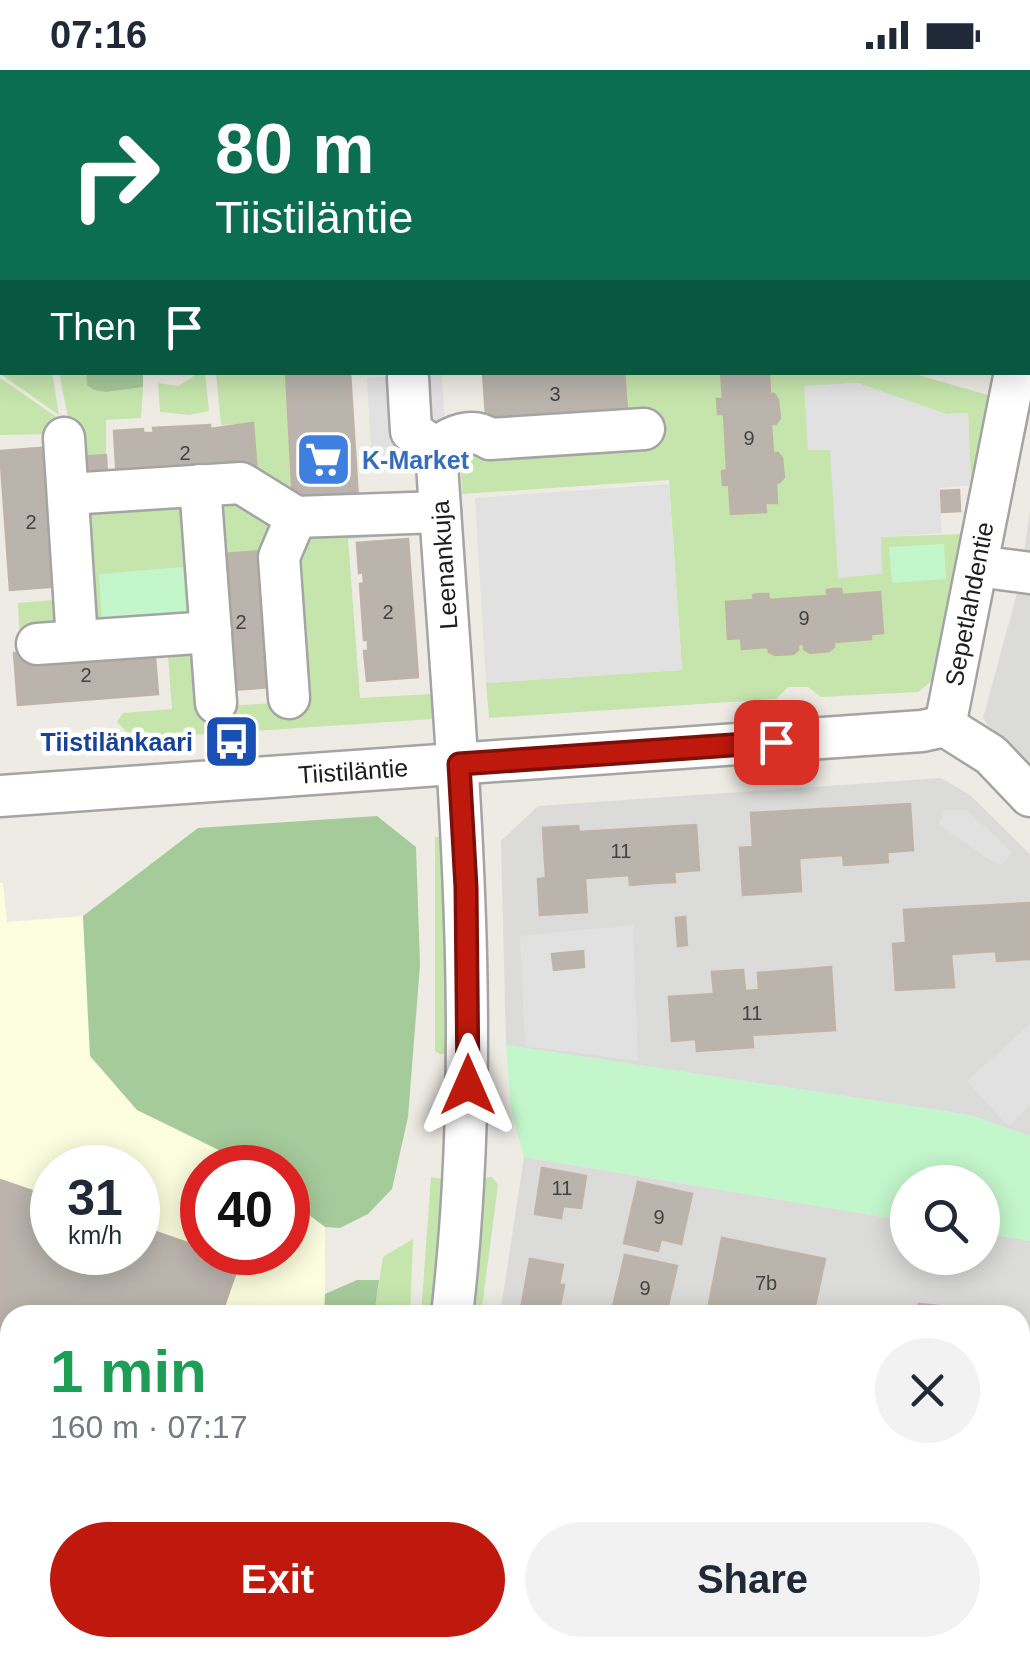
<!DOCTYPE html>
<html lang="en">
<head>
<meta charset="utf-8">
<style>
  :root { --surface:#fff; --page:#f2f2f3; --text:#1f2937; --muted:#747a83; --accent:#bf180c }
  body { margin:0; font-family:Arial,sans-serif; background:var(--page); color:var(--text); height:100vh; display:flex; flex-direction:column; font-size:38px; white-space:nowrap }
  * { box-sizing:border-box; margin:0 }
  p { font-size:32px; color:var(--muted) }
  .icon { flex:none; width:55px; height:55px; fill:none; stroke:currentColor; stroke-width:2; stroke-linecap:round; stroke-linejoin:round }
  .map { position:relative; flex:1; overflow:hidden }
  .sheet { position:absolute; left:0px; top:1235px; width:1030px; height:352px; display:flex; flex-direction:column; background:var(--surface); border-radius:30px 30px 0 0; box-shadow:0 5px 25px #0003 }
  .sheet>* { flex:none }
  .top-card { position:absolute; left:0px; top:0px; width:1030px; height:305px; box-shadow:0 5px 25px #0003; background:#0b6e4f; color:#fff; overflow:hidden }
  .fabs { position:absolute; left:890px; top:1095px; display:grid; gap:20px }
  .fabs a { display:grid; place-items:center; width:110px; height:110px; border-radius:50%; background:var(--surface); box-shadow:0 5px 25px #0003; font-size:50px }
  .speed { position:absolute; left:30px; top:1075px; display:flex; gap:20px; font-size:50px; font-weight:700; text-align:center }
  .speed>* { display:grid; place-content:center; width:130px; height:130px; border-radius:50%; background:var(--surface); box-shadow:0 5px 25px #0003; line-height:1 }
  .speed small { font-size:25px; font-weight:400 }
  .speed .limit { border:15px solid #d22; background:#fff; color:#111 }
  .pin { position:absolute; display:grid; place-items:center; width:85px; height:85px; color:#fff; margin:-42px; border-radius:20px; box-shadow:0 5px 15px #0006 }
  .me { position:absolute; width:110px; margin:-55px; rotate:0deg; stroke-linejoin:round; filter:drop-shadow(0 0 8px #0008) }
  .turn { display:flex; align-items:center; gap:35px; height:210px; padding:0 50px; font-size:45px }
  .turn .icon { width:130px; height:130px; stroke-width:2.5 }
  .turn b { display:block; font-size:70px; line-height:85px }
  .then { display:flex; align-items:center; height:95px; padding:0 50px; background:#0003; gap:20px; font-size:38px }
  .round { display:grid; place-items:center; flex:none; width:105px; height:105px; border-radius:52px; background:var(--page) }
  .headline { display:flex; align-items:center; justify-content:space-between; height:170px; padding:0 50px }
  h1 { font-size:60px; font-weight:600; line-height:75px; color:#1e9e55 }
  .action { display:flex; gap:20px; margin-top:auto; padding:20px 50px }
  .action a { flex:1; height:115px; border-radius:60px; background:var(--accent); color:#fff; font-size:40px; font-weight:600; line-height:115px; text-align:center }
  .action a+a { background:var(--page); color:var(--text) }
  .status { display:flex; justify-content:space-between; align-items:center; height:70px; padding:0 50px; background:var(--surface); direction:ltr }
  .status svg { height:28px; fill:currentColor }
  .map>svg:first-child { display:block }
  .residential { fill:#dbdbda }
  .education { fill:#fbfdde; fill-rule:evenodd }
  .grass { fill:#c5e5ad }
  .forest { fill:#a6cb9b }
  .park { fill:#c3f6cb }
  .parking { fill:#e1e1e1 }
  .building { fill:#bab4ad; stroke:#bfb3a7; stroke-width:2.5 }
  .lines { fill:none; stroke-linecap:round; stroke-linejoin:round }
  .minor-casing { stroke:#a4a4a4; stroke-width:45 }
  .minor { stroke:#fff; stroke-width:40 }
  .route-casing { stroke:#7c1008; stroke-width:25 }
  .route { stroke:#bf180c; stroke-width:18 }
  .labels { text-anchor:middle; stroke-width:9; stroke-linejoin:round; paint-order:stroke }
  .number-label { font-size:20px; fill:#444341 }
  .shop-label { font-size:25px; font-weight:bold; fill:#366cbe; stroke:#fff; text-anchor:start }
  .street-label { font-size:25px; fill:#1d1d1d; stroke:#fff }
  .transit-label { font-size:25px; font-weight:bold; fill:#164399; stroke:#fff; text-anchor:end }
</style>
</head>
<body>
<div class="status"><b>07:16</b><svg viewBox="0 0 49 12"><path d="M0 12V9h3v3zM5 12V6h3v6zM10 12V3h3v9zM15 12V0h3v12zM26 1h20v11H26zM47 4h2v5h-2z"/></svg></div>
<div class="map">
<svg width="1030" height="1586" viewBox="0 0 1030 1586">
  <rect width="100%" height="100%" fill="#eeebe4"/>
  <g class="residential">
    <polygon points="165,0 1008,0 1009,2 165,2"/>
    <polygon points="1030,441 1030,707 1007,683 983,648 1019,516"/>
    <polygon points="941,708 970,725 1030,784 1030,1066 970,1045 506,975 501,771 538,736"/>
    <polygon points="524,1087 907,1151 908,1188 982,1188 983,1163 1030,1171 1030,1392 1020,1391 1020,1245 500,1245"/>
    <polygon points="1020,1440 1030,1442 1030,1586 573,1586 575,1578 1020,1578"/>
  </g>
  <path class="education" d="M0,813H3L7,852L83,846L90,986L137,1040L225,1083L244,1097L202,1098V1182H288V1129L325,1157V1245H10V1578H305L303,1586H0ZM52,1098H138V1182H52Z"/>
  <g class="grass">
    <polygon points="9,303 52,303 59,345 2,305"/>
    <polygon points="59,303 86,303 85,306 107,322 143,317 141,348 106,350 106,385 76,387"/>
    <polygon points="195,303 205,303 209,341 190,345 160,342 158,313 178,316 194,306"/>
    <polygon points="216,303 286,303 294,432 425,463 348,469 360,628 432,624 433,649 134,669 117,652 123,643 172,639 167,572 202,569 207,637 294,632 282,479 211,485 208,435 257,430 253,353 221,355"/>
    <polygon points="625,303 911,303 988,325 971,415 968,343 946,344 857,313 804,317 830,380 880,467 963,464 934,609 918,622 821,627 808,617 788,617 776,629 489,648 486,613 682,600 669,410 462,424 460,379 629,366"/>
    <polygon points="0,308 55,346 60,351 61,364 0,365 0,411"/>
    <polygon points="195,423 205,559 20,573 18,533 78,528 72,432"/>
    <polygon points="435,767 439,767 444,798 448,984 440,984 435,981"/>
    <polygon points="431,1107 442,1109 443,1145 434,1245 421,1245"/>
    <polygon points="492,1107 498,1115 481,1245 466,1245 480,1108"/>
    <polygon points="413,1169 410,1245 374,1245 383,1187"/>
  </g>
  <g class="forest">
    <polygon points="86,303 143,303 143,317 107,322 94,320 87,315"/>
    <polygon points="377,746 416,777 420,895 408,1047 392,1119 368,1144 340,1158 325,1157 288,1129 288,1098 244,1097 225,1083 137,1040 90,986 83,846 198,758"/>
    <polygon points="357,1210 379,1210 374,1245 324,1245 325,1224"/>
  </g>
  <g class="park">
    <polygon points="944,474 946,509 892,513 889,477"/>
    <polygon points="183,497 187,549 102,555 99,504"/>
    <polygon points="506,975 970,1045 1030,1066 1030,1171 983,1163 982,1112 908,1112 907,1151 524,1087 511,1039"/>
    <polygon points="454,1578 575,1578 573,1586 452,1586"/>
  </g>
  <g class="parking">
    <polygon points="441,303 446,362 427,363 422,304"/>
    <polygon points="392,306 396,383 371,385 367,308"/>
    <polygon points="857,313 946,344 968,343 971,415 939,418 942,463 881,467 882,504 838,508 830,380 808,380 804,316"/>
    <polygon points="669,414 682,600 486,613 475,428"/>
    <polygon points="945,740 967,740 1012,782 1003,794 996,794 939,755"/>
    <polygon points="633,855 638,991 525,976 520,866"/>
    <polygon points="1030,954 1030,1036 1008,1056 967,1011"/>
  </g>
  <g class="building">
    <polygon points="0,0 59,0 65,2 2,2 2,49"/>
    <rect x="304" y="0" width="136" height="2"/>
    <rect x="509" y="0" width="84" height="2"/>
    <polygon points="816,0 988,0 988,2 817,2"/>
    <polygon points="286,302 350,302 358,428 293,432"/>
    <polygon points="483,302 624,302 628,352 487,362"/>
    <polygon points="721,302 769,305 770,324 774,324 778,330 780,348 776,354 771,354 773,383 778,383 782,388 784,407 780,412 776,413 777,433 765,433 766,442 731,444 729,415 723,415 722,401 727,400 724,344 718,344 717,329 723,329"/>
    <polygon points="253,353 257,403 117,412 114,361 143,359 143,363 154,363 153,358 210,355 210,359"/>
    <polygon points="51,377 61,516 10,520 0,381"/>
    <polygon points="106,385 107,406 77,408 76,387"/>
    <polygon points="959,420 960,441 942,442 941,421"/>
    <polygon points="408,469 418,607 367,611 364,581 368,581 368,570 364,570 360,514 364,513 363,502 359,503 357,473"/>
    <polygon points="262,481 271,617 220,621 211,485"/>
    <polygon points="834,519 841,519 842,525 880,522 883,563 871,564 871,569 834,572 834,577 829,581 810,583 804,579 804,574 798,574 798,580 793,584 775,585 769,582 768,577 742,579 741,568 728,569 726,532 754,530 753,525 760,524 768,524 769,530 827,526 827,520"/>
    <polygon points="154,573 158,624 18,635 14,583"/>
    <polygon points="910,734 913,780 887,782 888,792 844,795 843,785 799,788 801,821 743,825 740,778 753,777 751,743"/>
    <polygon points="696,755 699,800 674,802 675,812 654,813 630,815 629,805 585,808 587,842 540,845 538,809 546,808 543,758 578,756 579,762"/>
    <polygon points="1030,833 1030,889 997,891 996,881 951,884 954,917 896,920 893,874 906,873 904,840"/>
    <polygon points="685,847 687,875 678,876 676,848"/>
    <polygon points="583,881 584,897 554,900 552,884"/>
    <polygon points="831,897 835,960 752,965 753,977 697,981 696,969 672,971 669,927 714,924 712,902 743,900 745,921 759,920 758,903"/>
    <polygon points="542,1098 586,1106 581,1138 563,1136 561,1148 535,1144"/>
    <polygon points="0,1110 52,1128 52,1182 138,1182 138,1156 202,1178 202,1182 216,1182 240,1190 221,1245 10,1245 10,1459 0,1455"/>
    <polygon points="638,1112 692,1124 681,1174 661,1169 658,1181 624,1173"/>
    <polygon points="722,1168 825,1189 813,1245 764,1237 762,1245 737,1245 708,1239"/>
    <polygon points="625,1185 677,1196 666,1244 649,1240 648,1245 612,1241"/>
    <polygon points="530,1189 563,1195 559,1215 564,1215 558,1245 520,1245"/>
    <polygon points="919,1234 949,1237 948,1245 917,1245"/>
    <polygon points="1020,1305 1030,1306 1030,1341 1020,1340"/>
    <polygon points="693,1578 723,1578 722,1586 692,1586"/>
    <polygon points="925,1578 972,1578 970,1585"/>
  </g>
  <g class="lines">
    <defs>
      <g id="minor">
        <polyline points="241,0 241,2"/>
        <polyline points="273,0 273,2"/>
        <polyline points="491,0 491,2"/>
        <polyline points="1028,230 1030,215"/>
        <path d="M408,308L411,361L436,378C454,670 486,951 452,1245"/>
        <polyline points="64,368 77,571"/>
        <path d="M436,378C452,365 472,357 490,369L644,359"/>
        <polyline points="200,415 216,633"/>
        <polyline points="68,424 241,413 296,447 440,442"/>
        <polyline points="977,496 1030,503"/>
        <polyline points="37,574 211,562"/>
        <polyline points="289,628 279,487 296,447"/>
        <polyline points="945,656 1015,302"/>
        <polyline points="945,656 991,685 1030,726"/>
        <polyline points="0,726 922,661 945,656"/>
        <polyline points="1020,1404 1030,1403"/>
        <polyline points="1020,1432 1030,1434"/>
        <polyline points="401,1586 402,1578"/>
      </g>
    </defs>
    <use href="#minor" class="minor-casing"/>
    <use href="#minor" class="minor"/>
  </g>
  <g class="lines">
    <defs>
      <polyline id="route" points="468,1015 466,817 459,694 776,672"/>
    </defs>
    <use href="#route" class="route-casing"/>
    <use href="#route" class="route"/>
  </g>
  <defs>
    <symbol id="supermarket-square" viewBox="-11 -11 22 22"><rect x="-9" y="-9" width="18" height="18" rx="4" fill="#3f7fe0" stroke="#fff"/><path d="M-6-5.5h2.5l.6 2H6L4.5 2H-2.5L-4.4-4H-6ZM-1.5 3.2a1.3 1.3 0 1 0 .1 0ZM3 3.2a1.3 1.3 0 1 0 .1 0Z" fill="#fff"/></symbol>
    <symbol id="bus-square" viewBox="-11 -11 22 22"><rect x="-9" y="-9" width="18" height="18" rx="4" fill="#1a4fb4" stroke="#fff"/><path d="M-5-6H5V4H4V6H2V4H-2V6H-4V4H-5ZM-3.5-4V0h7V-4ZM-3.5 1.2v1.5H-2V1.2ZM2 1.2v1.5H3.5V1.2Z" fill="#fff"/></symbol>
  </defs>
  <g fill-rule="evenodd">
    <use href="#supermarket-square" x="292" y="358" width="63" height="63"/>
    <use href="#bus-square" x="200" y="640" width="63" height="63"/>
  </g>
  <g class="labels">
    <g class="number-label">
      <text x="555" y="331">3</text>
      <text x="749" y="375">9</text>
      <text x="185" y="390">2</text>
      <text x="31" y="459">2</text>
      <text x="388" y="549">2</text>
      <text x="804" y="555">9</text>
      <text x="241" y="559">2</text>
      <text x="86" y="612">2</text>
      <text x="621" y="788">11</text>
      <text x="752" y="950">11</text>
      <text x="562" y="1125">11</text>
      <text x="659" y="1154">9</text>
      <text x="766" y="1220">7b</text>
      <text x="645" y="1225">9</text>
    </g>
    <g class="shop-label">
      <text x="362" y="399">K-Market</text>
    </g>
    <g class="street-label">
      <text transform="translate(444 495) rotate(-94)" y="9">Leenankuja</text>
      <text transform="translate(969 534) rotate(-79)" y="9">Sepetlahdentie</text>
      <text transform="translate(353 701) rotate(-4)" y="9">Tiistiläntie</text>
    </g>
    <g class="transit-label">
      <text x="193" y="681">Tiistilänkaari</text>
    </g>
  </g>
</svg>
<div class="fabs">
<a><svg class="icon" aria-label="search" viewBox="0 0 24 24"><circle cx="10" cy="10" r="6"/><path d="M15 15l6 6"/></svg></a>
</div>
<div class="speed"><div>31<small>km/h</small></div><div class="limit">40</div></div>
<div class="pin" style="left:776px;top:672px;background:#d93025"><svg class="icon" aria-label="arrive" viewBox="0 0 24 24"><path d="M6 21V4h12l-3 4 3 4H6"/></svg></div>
<svg class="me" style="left:468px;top:1015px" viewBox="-20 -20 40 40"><path d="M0-17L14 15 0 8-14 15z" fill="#bf180c" stroke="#fff" stroke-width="4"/></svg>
<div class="top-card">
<div class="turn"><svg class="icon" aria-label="right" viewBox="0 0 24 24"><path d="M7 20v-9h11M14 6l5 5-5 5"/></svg><div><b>80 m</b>Tiistiläntie</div></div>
<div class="then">Then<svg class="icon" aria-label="arrive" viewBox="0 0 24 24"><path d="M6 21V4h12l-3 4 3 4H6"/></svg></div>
</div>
<section class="sheet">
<div class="headline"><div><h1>1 min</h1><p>160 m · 07:17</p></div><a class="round"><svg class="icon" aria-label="close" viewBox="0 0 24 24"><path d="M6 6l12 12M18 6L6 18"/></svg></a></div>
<div class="action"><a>Exit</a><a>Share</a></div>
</section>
</div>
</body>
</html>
